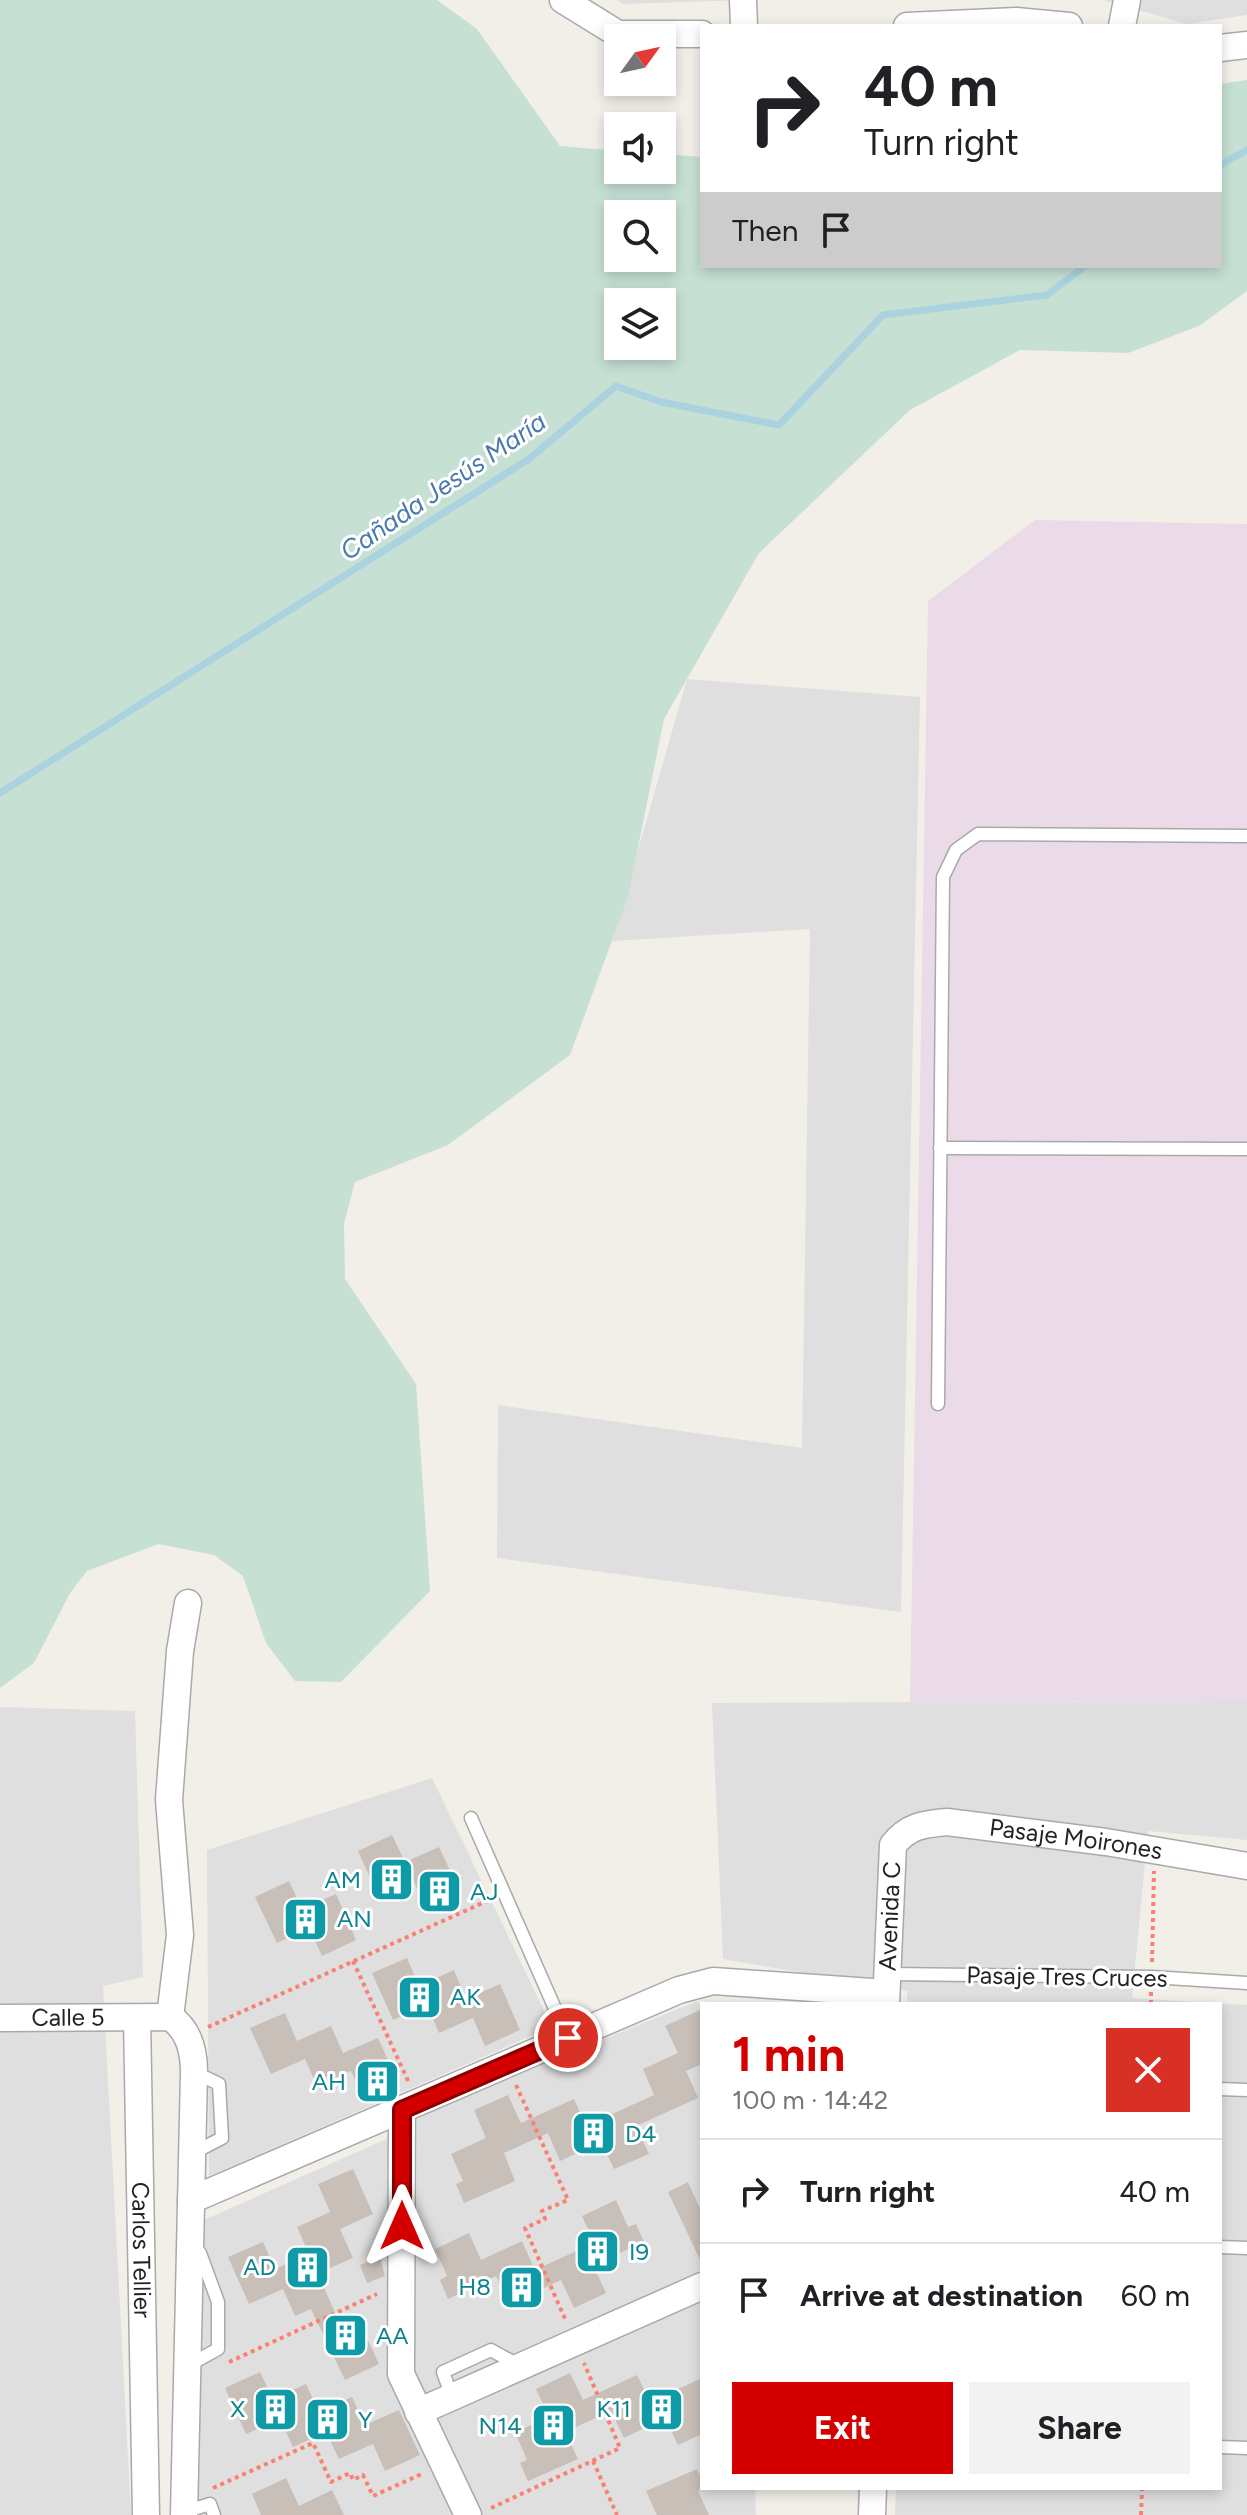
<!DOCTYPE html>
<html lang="en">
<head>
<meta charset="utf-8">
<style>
  :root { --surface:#fff; --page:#f2f2f2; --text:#202124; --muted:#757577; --line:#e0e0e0; --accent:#d40000 }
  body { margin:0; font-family:Figtree,sans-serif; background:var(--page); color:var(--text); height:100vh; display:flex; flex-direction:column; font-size:30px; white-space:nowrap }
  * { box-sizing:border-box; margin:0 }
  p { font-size:26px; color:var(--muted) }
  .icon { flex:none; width:44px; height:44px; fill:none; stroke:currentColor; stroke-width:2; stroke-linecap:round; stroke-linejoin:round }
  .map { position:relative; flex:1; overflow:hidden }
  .panel { position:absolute; left:700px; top:2002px; width:522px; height:488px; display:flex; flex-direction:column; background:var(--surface); border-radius:0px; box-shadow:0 4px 12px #0003 }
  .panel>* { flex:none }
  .banner { position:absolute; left:700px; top:24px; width:522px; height:244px; border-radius:0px; box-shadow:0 4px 12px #0003; background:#fff; color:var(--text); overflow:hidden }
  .needle { width:52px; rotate:57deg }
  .tools { position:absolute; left:604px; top:24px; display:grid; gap:16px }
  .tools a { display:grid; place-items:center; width:72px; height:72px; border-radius:0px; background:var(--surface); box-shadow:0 4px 12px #0003; font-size:40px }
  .pin { position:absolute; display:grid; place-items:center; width:68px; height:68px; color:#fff; margin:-34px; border:4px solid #fff; border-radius:50%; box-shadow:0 2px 8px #0007 }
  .me { position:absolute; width:88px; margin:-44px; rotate:0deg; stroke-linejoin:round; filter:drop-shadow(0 0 6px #0008) }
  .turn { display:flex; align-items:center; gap:28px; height:168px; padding:0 32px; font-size:36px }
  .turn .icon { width:104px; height:104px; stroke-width:2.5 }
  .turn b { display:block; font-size:56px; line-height:68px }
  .then { display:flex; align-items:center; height:76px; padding:0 32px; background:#0003; gap:16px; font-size:30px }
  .round { display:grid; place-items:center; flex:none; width:84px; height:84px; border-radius:0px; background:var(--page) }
  .summary { display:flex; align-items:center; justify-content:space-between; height:136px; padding:0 32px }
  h1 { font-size:48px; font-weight:700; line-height:60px; color:var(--accent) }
  .button { display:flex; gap:16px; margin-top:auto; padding:16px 32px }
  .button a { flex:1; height:92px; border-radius:0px; background:var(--accent); color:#fff; font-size:32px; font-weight:700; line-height:92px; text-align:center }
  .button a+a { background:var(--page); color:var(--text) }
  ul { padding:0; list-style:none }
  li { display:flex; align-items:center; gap:24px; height:104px; padding:0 32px; border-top:2px solid var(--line) }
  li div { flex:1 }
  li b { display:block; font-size:30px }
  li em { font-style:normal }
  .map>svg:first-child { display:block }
  .residential { fill:#e0dfdf }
  .industrial { fill:#ebdbe8 }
  .wetland { fill:#c6e0d4; fill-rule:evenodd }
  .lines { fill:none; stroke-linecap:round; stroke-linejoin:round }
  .stream { stroke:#aad3df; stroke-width:7 }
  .building { fill:#c7bfb8 }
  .service-casing { stroke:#a9a9a9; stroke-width:15 }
  .minor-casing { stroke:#a9a9a9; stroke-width:29 }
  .path { stroke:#fa8072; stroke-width:4; stroke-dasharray:4 4; stroke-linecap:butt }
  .service { stroke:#fff; stroke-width:12 }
  .minor { stroke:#fff; stroke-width:26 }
  .route-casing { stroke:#8a0000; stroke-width:20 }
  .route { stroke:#d40000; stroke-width:14 }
  .labels { text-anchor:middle; stroke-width:6; stroke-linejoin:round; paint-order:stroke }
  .street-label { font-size:24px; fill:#222; stroke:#fff }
  .culture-label { font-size:24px; fill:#0d838f; stroke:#fff; text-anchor:end }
  .water-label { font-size:26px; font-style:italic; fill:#4a7aab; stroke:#fff }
</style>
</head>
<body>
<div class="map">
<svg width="1247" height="2515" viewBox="0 0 1247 2515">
  <rect width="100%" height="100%" fill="#f2efe9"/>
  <g class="residential">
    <polygon points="617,0 747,0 623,4"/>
    <polygon points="1104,0 1247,0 1247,15 1186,24"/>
    <polygon points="687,679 920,697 901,1612 497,1558 498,1405 802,1448 810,929 612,941"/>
    <polygon points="1247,1701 1247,1840 1148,1831 1132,1998 1247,2005 1247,2515 895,2515 896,2488 1220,2488 1220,2004 907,2004 907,1991 723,1959 712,1703"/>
    <polygon points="0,1707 135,1711 143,1977 103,1986 131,2515 0,2515"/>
    <polygon points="432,1778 552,2027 209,2176 207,1850"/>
    <polygon points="695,2002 722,2004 702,2004 702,2488 755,2488 756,2515 479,2515 412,2370 416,2301 417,2115"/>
    <polygon points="391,2137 386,2364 455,2515 198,2515 204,2220"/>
  </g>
  <polygon class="industrial" points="1035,520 1247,524 1247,1701 910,1702 928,601"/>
  <path class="wetland" d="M0,0H437L477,29L560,146L618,151V170H662V154L702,157V266H1220V84L1247,80V291L1199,326L1128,353L1020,350L910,410L759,553L664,719L628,897L570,1055L448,1145L355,1182L344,1224L345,1279L416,1384L430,1591L341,1682L295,1681L266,1643L243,1576L214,1555L158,1544L87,1571L70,1593L34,1663L0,1688ZM618,214H662V258H618ZM618,302H662V346H618Z"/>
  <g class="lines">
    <g class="stream">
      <polyline points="1220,165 1247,150"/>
      <polyline points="0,793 529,459 616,386 661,402 779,425 883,315 1047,295 1085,266"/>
    </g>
  </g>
  <g class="building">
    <polygon points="392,1835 405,1862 439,1847 461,1894 426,1910 414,1881 379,1897 358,1851"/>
    <polygon points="289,1881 302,1909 336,1894 356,1940 322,1956 309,1928 277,1943 255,1897"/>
    <polygon points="407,1958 419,1986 454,1970 466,1999 500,1984 520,2030 485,2046 473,2018 439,2033 427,2005 393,2020 372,1973"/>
    <polygon points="702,2009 702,2064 686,2071 698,2098 636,2126 649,2154 614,2169 601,2142 560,2161 548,2133 504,2153 515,2181 464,2203 456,2184 463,2181 451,2154 486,2138 474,2110 508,2095 521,2123 574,2099 586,2126 654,2095 643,2069 678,2053 665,2026"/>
    <polygon points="285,2013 297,2041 331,2026 343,2053 378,2038 399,2084 364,2100 351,2071 317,2086 305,2059 271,2074 250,2028"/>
    <polygon points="353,2169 373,2214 340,2229 353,2258 318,2273 341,2327 358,2319 379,2364 345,2380 311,2309 295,2316 283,2289 249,2304 228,2257 263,2242 275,2269 309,2254 297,2227 330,2212 318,2184"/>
    <polygon points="688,2182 702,2213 702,2264 668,2192"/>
    <polygon points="616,2200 628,2227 636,2224 644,2242 593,2265 606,2293 574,2308 561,2280 510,2304 496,2276 448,2299 440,2280 447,2276 435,2249 469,2233 481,2260 522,2241 535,2270 594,2243 582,2216"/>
    <polygon points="380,2257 385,2276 367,2283 360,2265"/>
    <polygon points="260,2372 273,2399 306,2384 319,2412 352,2397 365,2425 399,2410 420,2455 385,2471 373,2444 339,2459 326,2432 293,2447 280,2419 246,2434 225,2388"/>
    <polygon points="570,2373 583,2400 637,2375 650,2402 702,2378 702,2434 678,2445 665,2418 624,2438 611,2411 565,2432 578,2459 528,2481 520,2463 527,2460 515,2432 549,2417 536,2389"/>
    <polygon points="697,2469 705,2488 698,2491 709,2515 657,2515 646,2491"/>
    <polygon points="286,2478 299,2506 332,2490 344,2515 261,2515 252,2494"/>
  </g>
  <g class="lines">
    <defs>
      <g id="service">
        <polyline points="940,1148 1247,1149"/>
        <polyline points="938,1404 943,877 956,850 978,834 1247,836"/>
        <polyline points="471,1818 568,2038"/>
        <polyline points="888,1974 1152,1977 1247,1983"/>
        <polyline points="1220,2089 1247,2090"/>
        <polyline points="193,2153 222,2138 219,2084 194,2072"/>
        <polyline points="1220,2247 1247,2248"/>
        <polyline points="189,2365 218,2349 218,2302 200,2253 194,2254"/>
        <polyline points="452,2397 443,2372 491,2350 518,2365"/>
        <polyline points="1220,2447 1247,2448"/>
        <polyline points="184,2512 210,2504 214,2515"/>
      </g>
      <g id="minor">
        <polyline points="563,0 618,34 702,34"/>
        <polyline points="743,0 744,26"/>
        <polyline points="907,26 1016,21 1069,26"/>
        <polyline points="1122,26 1127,0"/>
        <polyline points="1220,48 1247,45"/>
        <path id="s1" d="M886,2004L893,1845C908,1826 923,1824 947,1822L1106,1842L1247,1866"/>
        <polyline points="170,2017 180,1935 169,1800 180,1651 188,1603"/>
        <path id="s2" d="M0,2018L170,2017C188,2029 194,2050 194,2072L184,2515"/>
        <path id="s3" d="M137,2018L146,2515"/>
        <polyline points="402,2110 401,2374 468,2515"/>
        <polyline points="191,2200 679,1990 713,1981 886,1993"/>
        <polyline points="418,2412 702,2286"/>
        <polyline points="872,2515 873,2488"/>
      </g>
    </defs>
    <use href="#service" class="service-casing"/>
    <use href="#minor" class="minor-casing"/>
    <g class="path">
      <polyline points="353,1961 409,2083"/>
      <polyline points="1152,1962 1154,1871"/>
      <polyline points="1151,2004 1151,1991"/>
      <polyline points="208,2027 487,1901"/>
      <polyline points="516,2085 568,2200 542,2211 545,2219 525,2228 566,2321"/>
      <polyline points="229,2362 377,2294"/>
      <polyline points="593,2461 617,2515"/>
      <polyline points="213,2488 313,2443 331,2482 350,2473 353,2480 363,2475 373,2496 424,2473"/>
      <polyline points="491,2508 620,2448 584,2363"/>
      <polyline points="1141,2515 1142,2488"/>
    </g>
    <use href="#service" class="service"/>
    <use href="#minor" class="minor"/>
  </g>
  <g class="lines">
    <defs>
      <polyline id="route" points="402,2226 402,2110 568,2038"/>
    </defs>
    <use href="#route" class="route-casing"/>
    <use href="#route" class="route"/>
  </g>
  <defs>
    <symbol id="building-square" viewBox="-11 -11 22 22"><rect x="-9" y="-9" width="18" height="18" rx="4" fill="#0f9aa8" stroke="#fff"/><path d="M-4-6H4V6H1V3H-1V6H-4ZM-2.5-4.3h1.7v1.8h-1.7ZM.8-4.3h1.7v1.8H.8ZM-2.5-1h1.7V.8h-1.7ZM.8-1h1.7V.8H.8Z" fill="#fff"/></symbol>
  </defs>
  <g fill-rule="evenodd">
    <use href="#building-square" x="366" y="1854" width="51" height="51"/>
    <use href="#building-square" x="414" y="1866" width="51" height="51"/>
    <use href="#building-square" x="280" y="1894" width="51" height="51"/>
    <use href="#building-square" x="394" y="1972" width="51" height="51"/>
    <use href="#building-square" x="352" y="2056" width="51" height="51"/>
    <use href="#building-square" x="568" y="2108" width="51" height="51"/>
    <use href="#building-square" x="572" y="2226" width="51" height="51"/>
    <use href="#building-square" x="282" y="2242" width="51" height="51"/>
    <use href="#building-square" x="496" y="2262" width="51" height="51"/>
    <use href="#building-square" x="320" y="2310" width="51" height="51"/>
    <use href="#building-square" x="250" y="2384" width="51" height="51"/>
    <use href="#building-square" x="636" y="2384" width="51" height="51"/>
    <use href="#building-square" x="302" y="2394" width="51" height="51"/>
    <use href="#building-square" x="528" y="2400" width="51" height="51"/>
  </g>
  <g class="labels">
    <g class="street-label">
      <text dy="8" stroke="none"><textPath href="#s1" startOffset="350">Pasaje Moirones</textPath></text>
      <text dy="8" stroke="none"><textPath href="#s1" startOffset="88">Avenida C</textPath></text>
      <text transform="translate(1067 1977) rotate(1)" y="8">Pasaje Tres Cruces</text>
      <text dy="8" stroke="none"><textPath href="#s2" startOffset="68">Calle 5</textPath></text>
      <text dy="8" stroke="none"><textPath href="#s3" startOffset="232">Carlos Tellier</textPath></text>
    </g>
    <g class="culture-label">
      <text x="361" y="1888">AM</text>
      <text x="470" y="1900" text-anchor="start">AJ</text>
      <text x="337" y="1927" text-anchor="start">AN</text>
      <text x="450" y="2005" text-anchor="start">AK</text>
      <text x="346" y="2090">AH</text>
      <text x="625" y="2142" text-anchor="start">D4</text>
      <text x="629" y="2260" text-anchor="start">I9</text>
      <text x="276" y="2275">AD</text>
      <text x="491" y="2295">H8</text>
      <text x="376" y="2344" text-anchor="start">AA</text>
      <text x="245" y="2417">X</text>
      <text x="631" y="2417">K11</text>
      <text x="358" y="2428" text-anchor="start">Y</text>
      <text x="522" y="2434">N14</text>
    </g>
    <g class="water-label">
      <text transform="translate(443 486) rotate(-34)" y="9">Cañada Jesús María</text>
    </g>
  </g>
</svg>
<div class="tools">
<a><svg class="needle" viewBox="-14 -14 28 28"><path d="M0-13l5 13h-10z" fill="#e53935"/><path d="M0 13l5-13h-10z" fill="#757577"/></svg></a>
<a><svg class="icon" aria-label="sound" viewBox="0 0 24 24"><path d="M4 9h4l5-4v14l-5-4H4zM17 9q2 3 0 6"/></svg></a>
<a><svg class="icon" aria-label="search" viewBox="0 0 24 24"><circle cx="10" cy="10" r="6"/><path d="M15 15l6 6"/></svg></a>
<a><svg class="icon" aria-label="layers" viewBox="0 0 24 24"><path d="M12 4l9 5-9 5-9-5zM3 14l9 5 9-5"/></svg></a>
</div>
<div class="pin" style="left:568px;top:2038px;background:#d93025"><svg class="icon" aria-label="arrive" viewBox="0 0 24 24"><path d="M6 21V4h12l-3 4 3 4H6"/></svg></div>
<svg class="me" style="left:402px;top:2226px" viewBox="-20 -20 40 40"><path d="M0-17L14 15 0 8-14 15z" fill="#d40000" stroke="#fff" stroke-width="4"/></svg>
<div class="banner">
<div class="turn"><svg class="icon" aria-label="right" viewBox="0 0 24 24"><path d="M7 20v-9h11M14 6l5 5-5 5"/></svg><div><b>40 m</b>Turn right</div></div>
<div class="then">Then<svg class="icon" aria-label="arrive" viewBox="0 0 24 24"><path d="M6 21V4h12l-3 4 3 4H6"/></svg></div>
</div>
<section class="panel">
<div class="summary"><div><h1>1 min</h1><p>100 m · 14:42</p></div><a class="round" style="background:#d93025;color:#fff"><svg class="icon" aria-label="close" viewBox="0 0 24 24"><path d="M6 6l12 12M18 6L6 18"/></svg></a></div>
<ul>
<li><svg class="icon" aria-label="right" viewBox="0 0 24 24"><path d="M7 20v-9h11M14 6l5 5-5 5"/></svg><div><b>Turn right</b></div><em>40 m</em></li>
<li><svg class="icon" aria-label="arrive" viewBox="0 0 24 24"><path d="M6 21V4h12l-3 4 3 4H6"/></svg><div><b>Arrive at destination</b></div><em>60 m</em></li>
</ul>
<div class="button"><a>Exit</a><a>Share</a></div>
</section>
</div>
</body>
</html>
